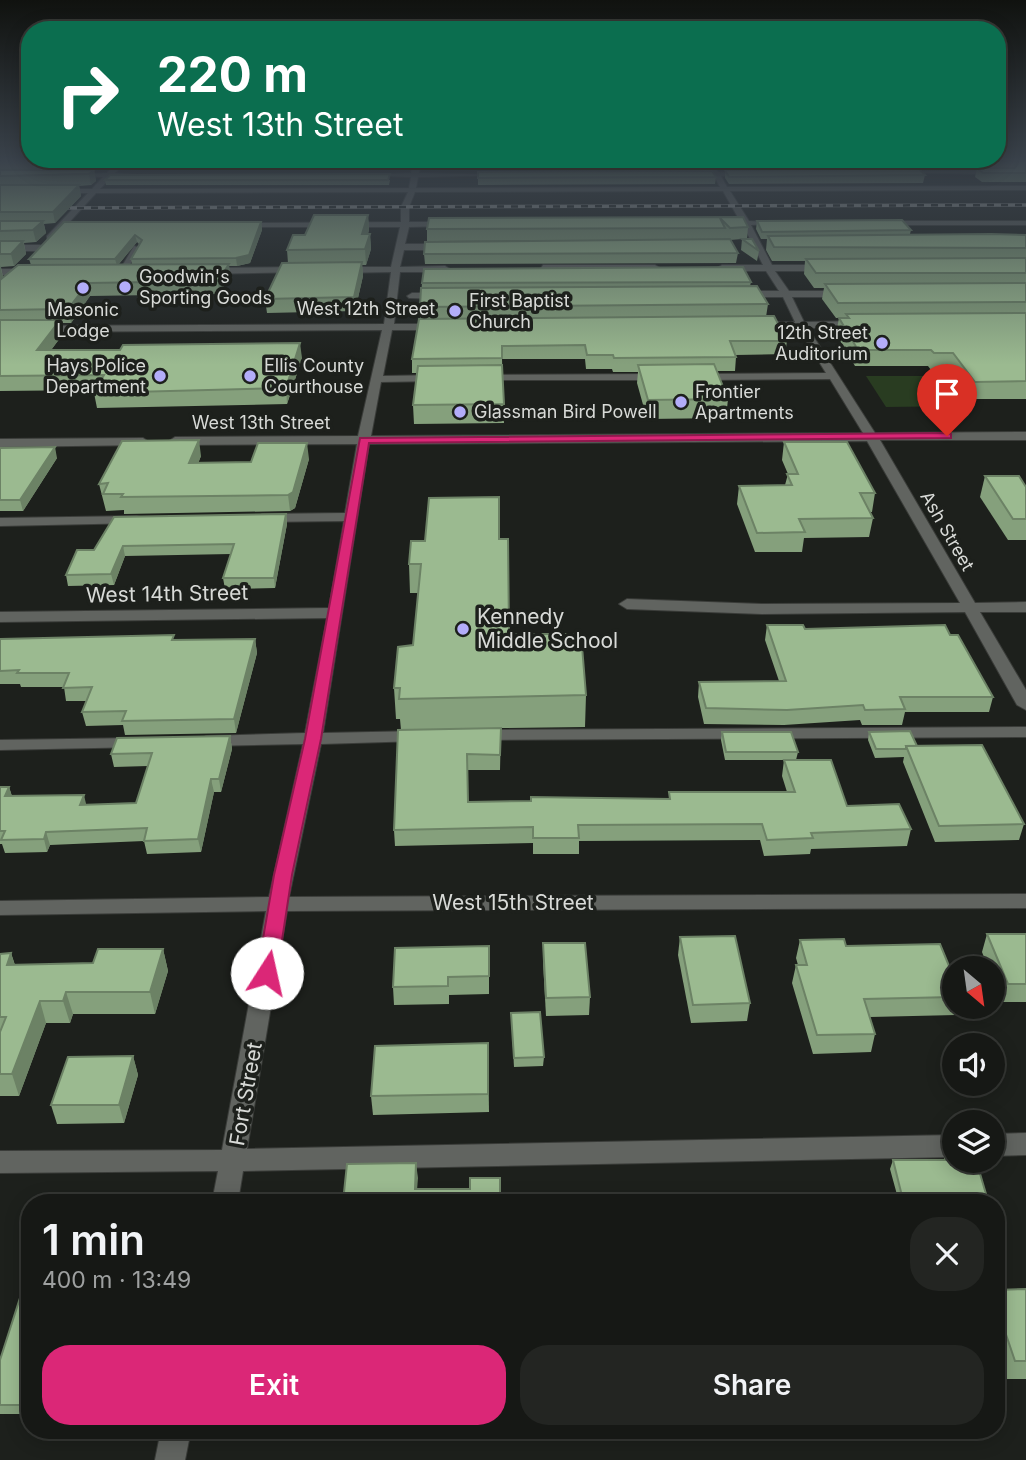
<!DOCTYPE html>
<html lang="en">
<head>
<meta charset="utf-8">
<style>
  :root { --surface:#161815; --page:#232522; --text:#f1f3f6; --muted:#9ea0a0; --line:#353734; --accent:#db2777 }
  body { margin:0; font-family:Inter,sans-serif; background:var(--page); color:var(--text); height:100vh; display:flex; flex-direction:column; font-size:26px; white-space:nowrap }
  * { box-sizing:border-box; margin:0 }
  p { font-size:23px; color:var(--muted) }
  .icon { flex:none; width:38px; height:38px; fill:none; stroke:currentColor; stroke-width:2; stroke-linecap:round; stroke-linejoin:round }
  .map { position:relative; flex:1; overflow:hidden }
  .drawer { position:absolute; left:21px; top:1194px; width:984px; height:245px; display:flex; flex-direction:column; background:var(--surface); border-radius:28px; box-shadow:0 4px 18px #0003,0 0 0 2px var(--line) }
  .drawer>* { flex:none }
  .top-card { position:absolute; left:21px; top:21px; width:985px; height:147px; border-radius:28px; box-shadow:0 4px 18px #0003,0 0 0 2px var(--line); background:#0b6e4f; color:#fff; overflow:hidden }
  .needle { width:46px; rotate:151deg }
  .fabs { position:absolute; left:942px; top:956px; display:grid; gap:14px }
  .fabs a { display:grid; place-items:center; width:63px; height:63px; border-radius:50%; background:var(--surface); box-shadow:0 4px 18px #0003,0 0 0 2px var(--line); font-size:35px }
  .pin { position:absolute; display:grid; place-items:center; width:60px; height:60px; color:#fff; margin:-72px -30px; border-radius:50% 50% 50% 0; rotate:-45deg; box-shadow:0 0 7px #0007 }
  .pin .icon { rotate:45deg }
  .me { position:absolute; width:77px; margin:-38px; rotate:10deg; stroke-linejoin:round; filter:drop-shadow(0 0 5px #0008) }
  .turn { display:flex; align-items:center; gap:24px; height:147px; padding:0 21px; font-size:32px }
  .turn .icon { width:91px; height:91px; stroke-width:2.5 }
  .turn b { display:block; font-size:49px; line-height:60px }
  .round { display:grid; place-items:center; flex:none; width:74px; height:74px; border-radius:28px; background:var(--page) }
  .headline { display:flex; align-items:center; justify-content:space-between; height:119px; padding:0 21px }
  h1 { font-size:42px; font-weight:600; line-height:52px }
  .cta { display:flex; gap:14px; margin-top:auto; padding:14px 21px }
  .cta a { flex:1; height:80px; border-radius:28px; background:var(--accent); color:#fff; font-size:28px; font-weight:600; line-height:80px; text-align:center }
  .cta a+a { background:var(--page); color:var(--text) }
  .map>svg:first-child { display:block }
  .green { fill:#293c21 }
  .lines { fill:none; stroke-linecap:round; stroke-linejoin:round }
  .minor-casing { stroke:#3a3c39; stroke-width:2 }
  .minor { fill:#616460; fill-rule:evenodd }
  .rail-casing { stroke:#a8aaa7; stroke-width:3.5 }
  .rail { stroke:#1d201c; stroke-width:2.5; stroke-dasharray:7; stroke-linecap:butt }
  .wall { fill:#85a07c; fill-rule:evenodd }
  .shaded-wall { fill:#6c8265 }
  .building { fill:#9bba90; stroke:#6c8265; stroke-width:2 }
  .route { fill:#db2777; stroke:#8e194d; stroke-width:2 }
  .poi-dot { fill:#b3adf9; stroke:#1d201c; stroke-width:2.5 }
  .labels { text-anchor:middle; stroke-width:7; stroke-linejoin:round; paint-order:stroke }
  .far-poi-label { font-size:18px; fill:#d8dad7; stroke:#1d201c; text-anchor:start }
  .far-street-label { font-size:18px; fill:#d8dad7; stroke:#1d201c }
  .street-label { font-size:21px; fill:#d8dad7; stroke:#1d201c }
  .poi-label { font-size:21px; fill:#d8dad7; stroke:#1d201c; text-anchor:start }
</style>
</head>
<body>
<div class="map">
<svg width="1026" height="1460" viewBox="0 0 1026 1460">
  <rect width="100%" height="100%" fill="#1d201c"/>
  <polygon class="green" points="866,376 942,376 965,406 886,407"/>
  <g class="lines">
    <defs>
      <g id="minor">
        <path d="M118,161H126L115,173L137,175L111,177L100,189L409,188L411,177L363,175L411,173L414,161H421L419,173L504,175L418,177L416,188L720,187L714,176L689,174L711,172L705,161H711L718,172L753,174L721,176L727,187L1026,186V190L730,191L749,221L784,223L751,225L772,265H827L832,268L827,271H775L789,291H846L851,294L846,297H792L804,322L861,321L866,324L861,327L808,328L875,433L1026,432V440H880L975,603L1026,602V612H980L1026,690V710L1017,705L965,612L762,614L627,609L619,604L627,599L762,604L960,603L867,441L369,444L323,733L420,731L429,736L420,741L321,744L289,897L1026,894V908L287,911L247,1149L954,1135V1157L243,1171L238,1202H212L218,1171L0,1173V1151L222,1150L266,911L0,915V901L269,897L303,744L206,746L197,741L206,736L305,733L327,618L0,622V612L329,608L344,521L262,522L255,518L262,514L345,513L357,444L175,445L169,441L175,437L358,436L382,330L0,332V326L384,324L391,272L340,273L335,270L340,267H391L400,227H241L237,225L241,223L401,222V207L408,192L96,193L53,240H47V236L88,193H57L54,189H92L103,177L69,175L107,173ZM723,191L740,221L720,223L743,225L763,265H722L717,268L722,271H766L779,291H738L733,294L738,297H783L795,322H756L751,325L756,328H798L826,373L698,374L692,377L698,380L830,379L863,433L371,436L381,382L439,381L445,378L439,375L383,376L392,330H441L446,327L441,324H394L400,272H445L450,269L445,266L400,267L404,250H449L453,247L449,244H405L409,227L451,226L455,224L451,222H409V207L415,192Z"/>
        <polygon points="1000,170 997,174 895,173 899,171"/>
        <polygon points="878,221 1026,221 1026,225 881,225"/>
        <polygon points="0,245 40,245 44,248 40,251 0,251"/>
        <polygon points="134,246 141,248 124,273 118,273"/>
        <polygon points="543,265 655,265 660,268 655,271 540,270"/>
        <polygon points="302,267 305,272 207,274 202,271 207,268"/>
        <polygon points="0,269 32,269 37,272 32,275 0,275"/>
        <polygon points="412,293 444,293 449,296 444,299 409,298 407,296"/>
        <polygon points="481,375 659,374 665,377 659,380 477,380 475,378"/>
        <polygon points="143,438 149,442 147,445 0,447 0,439"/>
        <polygon points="136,516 141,517 141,523 0,526 0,518"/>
        <polygon points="1026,727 1026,737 479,740 470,735 479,730"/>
        <polygon points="136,738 145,743 142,747 0,750 0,740"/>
        <polygon points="1026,1133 1026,1155 992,1156 992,1134"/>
        <polygon points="161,1430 191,1430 185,1460 155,1460"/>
      </g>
    </defs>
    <use href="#minor" class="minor-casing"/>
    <use href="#minor" class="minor"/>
    <defs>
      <polyline id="rail" points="49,208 1026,205"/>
    </defs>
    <use href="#rail" class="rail-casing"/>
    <use href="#rail" class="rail"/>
  </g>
  <g class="wall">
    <path d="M0,161H116L105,170H94L96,181L91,185L79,186L81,196L55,223L44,224L46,233L36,242L24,243L26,254L14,266L1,267L3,277L31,265L29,259L64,222H261L262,230L250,263L237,266H229L230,276L219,294L90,296L71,323H60L63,334L51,350L302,358L287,404L97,408L94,393L95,390L0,391ZM137,242L140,245L131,259L132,264H119Z"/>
    <polygon points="119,161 395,161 396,163 394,169 120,170"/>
    <polygon points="443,161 707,161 706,168 443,169"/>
    <polygon points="714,161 909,161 908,168 719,168"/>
    <polygon points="955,161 1026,161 1026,182 982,182 975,177 977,168 978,168 964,168"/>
    <polygon points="725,170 925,175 923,183 729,184 725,178"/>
    <polygon points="478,172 716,177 715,184 478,185"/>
    <polygon points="105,180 390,180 389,185 106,185"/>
    <polygon points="368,215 369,230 368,234 370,234 371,249 366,265 362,265 363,276 355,311 267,313 265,299 288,263 287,250 305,235"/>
    <polygon points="743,217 748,227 747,239 759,251 757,261 741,250 742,239 730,240 738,253 736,263 425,264 424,254 692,240 427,241 427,229"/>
    <polygon points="757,221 911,230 910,234 1026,235 1026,399 972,399 949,370 931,370 928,366 855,366 836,334 839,318 836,318 822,299 824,288 814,288 804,274 805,261 772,261 766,250 767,239 761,239 756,229"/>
    <polygon points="751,282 750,286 768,304 766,317 787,341 785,354 735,355 736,357 735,371 717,371 728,399 726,418 647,419 637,383 638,372 613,372 612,369 586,369 585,359 502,359 504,423 414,424 413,405 417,373 412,373 412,359 420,319 420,307 422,283"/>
    <polygon points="784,442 875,493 872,512 870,512 873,518 869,537 804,538 802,552 755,552 737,504 739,486 785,485 788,474 782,460"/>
    <polygon points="0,448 57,458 23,511 0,511"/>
    <polygon points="201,456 198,463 251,462 309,459 295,508 290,511 124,514 124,510 106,511 99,484"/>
    <polygon points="985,476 1026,487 1026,540 1008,540 980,497"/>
    <polygon points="286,514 287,524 275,588 225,589 223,578 231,554 125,556 114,585 68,586 66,575 94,550"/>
    <polygon points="499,539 509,634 586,695 585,727 501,728 500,770 467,770 468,802 669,799 669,792 787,792 782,776 784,760 725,760 721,740 722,732 798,752 796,760 847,806 911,829 907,846 811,849 810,854 764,856 760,840 579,841 579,854 533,854 533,843 395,846 394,830 401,730 400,719 396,719 394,688 413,645 418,593 410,593 409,564"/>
    <polygon points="767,625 805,629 950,635 993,697 989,712 905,712 902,725 862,725 860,720 784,725 704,724 698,697 699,682 779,681 765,640"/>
    <polygon points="0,639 175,640 255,639 257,653 236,733 125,735 123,725 86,726 82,712 87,701 66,701 64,687 21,687 20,684 0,684"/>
    <polygon points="869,732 917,746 1024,824 1019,840 935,842 903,762 904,757 875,758 868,740"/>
    <polygon points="230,736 232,749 221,792 214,792 201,852 147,854 144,841 50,845 47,852 5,853 2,844 0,844 0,787 9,787 12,796 87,805 136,803 148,766 114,767 111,754"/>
    <polygon points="987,934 1026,934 1026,1002 1002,1002 992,978 992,968 988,968 982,952"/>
    <polygon points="680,937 750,1003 747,1021 691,1023 678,955"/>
    <polygon points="800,940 846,946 954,978 954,1006 959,1006 956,1015 870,1017 875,1034 871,1052 813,1054 792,983 796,965 798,965 796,958"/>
    <polygon points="543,943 590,997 589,1015 546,1016 543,961"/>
    <polygon points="489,946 489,994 449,995 449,1004 394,1005 393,987"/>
    <polygon points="163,949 168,971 155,1014 73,1014 70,1023 46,1023 19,1096 0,1096 0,954 11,953 15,965 93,963"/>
    <polygon points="511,1013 544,1057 543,1066 514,1067"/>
    <polygon points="488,1043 489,1112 373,1115 371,1096"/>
    <polygon points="133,1056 138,1075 124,1123 57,1124 51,1105"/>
    <polygon points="945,1155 986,1194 984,1202 899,1202 890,1169 893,1160 944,1160"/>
    <polygon points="30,1255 30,1414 0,1414 0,1360 27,1275 25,1270"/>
    <polygon points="1026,1289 1026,1379 1007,1379 996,1345 996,1290"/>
  </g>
  <g class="shaded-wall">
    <polygon points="103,161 116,161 105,170"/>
    <polygon points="94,170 96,181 91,185 89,174"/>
    <polygon points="79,185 81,196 55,223 53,212"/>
    <polygon points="368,215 369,230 363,249 362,234"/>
    <polygon points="43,221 46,233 36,242 33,230"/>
    <polygon points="261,222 262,230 250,263 237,266 236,258"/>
    <polygon points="370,234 371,249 366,265 365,249"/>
    <polygon points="135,235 137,242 117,266 115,259"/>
    <polygon points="23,241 26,254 14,266 11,254"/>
    <polygon points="362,262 363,276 355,311 354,297"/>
    <polygon points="229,264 230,276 219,294 218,281"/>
    <polygon points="0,265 3,278 0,282"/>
    <polygon points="88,283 90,296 71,323 68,309"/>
    <polygon points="60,320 63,334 40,365 37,350"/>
    <polygon points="300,343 302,358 287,404 286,388"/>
    <polygon points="199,440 201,456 192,479 189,463"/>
    <polygon points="307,443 309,459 295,508 290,511 288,495"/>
    <polygon points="55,447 57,458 23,511 20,500"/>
    <polygon points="286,514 287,524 275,588 274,578"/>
    <polygon points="123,546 125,556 114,585 111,574"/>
    <polygon points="255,639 257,653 236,733 234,719"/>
    <polygon points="230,736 232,749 221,792 219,779"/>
    <polygon points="211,779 214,792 201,852 198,839"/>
    <polygon points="9,787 13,800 5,796"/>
    <polygon points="84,795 87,808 80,805"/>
    <polygon points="46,832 50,845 47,852 44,839"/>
    <polygon points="163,949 168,971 155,1014 150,992"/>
    <polygon points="11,953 18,975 7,965"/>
    <polygon points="66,992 73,1014 70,1023 63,1001"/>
    <polygon points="40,1001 46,1023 19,1096 12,1074"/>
    <polygon points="133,1056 138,1075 124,1123 119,1105"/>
    <polygon points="416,1163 418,1178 416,1202 415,1189"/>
  </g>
  <g class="building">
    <polygon points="1004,161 1026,161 1026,173 983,173 977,168 1015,168 1020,161"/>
    <polygon points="919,169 925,175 729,177 725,170"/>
    <polygon points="0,170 94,170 89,174 0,176"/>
    <polygon points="712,171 716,177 478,178 478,172"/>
    <polygon points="390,174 388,180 105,180 110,175"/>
    <polygon points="0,185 79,185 53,212 0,212"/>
    <polygon points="314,215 368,215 362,234 370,234 365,249 287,250 293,235 305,235"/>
    <polygon points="743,217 748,227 730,228 720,218 725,228 427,229 429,218"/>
    <polygon points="902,220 911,230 762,232 757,221"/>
    <polygon points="0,221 43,221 33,230 0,231"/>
    <polygon points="64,222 261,222 249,255 236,258 131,259 142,240 135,235 115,259 29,259"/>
    <polygon points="991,234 1026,235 1026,248 774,247 768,236"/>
    <polygon points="730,239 738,253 424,254 425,242"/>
    <polygon points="742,239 752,239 759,251"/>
    <polygon points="0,241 23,241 11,254 0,254"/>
    <polygon points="1026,258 1026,273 816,273 806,259"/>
    <polygon points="362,262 354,297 265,299 282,263"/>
    <polygon points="229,264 218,281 88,283 68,309 0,310 0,280 18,265"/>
    <polygon points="743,267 751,282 422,283 424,269"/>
    <polygon points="1026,283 1026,302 838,303 825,284"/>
    <polygon points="757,286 768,304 420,307 421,288"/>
    <polygon points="1026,313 1026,381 975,382 953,353 934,353 931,350 858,350 839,318 849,318 846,314"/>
    <polygon points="774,316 787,341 730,341 736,357 614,358 613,355 587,355 585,345 502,346 502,358 412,359 419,319"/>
    <polygon points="0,320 60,320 37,350 120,350 123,345 300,343 286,388 94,393 104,375 0,376"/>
    <polygon points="714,364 728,399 648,400 638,365"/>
    <polygon points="502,365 504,404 413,405 418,366"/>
    <polygon points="199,440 189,463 251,462 258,443 307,443 293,492 288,495 121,497 123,494 103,494 108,483 99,484 122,441"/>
    <polygon points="784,442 847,442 875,493 860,493 873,518 799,519 805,532 757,533 739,486 792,485 787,474 798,474"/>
    <polygon points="55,447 20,500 0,500 0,448"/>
    <polygon points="985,476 1019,476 1026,487 1026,519 1013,519"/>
    <polygon points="499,497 499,539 508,539 509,634 581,634 586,695 399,699 400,688 394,688 398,647 413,645 421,564 409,564 411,541 425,541 429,498"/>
    <polygon points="286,514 274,578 223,578 234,544 123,546 111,574 66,575 77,550 94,550 114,517"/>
    <polygon points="767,625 803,625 805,629 945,625 950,635 958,635 993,697 900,697 905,709 865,710 863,705 787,710 706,708 699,682 786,681"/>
    <polygon points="174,635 172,640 255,639 234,719 122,721 126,711 82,712 92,687 63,688 69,673 17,673 19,670 0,671 0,639"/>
    <polygon points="501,728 500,755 467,754 468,802 531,801 531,797 670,799 669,792 795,792 784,760 831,760 847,806 899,804 911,829 811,833 813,838 767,840 762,824 578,825 579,838 533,838 533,827 394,830 398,730"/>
    <polygon points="910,731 917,746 906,746 906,749 876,749 869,732"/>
    <polygon points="722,732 791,732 798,752 726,752"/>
    <polygon points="230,736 219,779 211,779 198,839 144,841 147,828 46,832 44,839 1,840 5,831 0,831 0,787 9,787 5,796 84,795 80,805 136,803 152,753 111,754 117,738"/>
    <polygon points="982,745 1024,824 939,826 906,746"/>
    <polygon points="987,934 1026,934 1026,984 1008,984"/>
    <polygon points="735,936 750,1003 693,1005 680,937"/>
    <polygon points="844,939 846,946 940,944 954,978 954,997 864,999 875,1034 817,1035 796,965 807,965 800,940"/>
    <polygon points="543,943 585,943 590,997 546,998"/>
    <polygon points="489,946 489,976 448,977 448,986 393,987 395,948"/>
    <polygon points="98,949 163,949 150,992 66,992 63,1001 40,1001 12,1074 0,1074 0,1032 6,1017 0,1017 0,954 11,953 7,965 93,963"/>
    <polygon points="540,1012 544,1057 514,1058 511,1013"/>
    <polygon points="488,1043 488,1094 371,1096 375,1046"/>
    <polygon points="133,1056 119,1105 51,1105 68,1057"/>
    <polygon points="945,1155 954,1155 954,1160 976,1160 986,1194 929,1194 902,1196 893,1160 947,1160"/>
    <polygon points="416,1163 415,1189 470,1189 470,1178 500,1178 500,1202 343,1202 347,1164"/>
    <polygon points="30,1255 30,1405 0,1405 0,1360 29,1270 25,1270"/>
    <polygon points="1026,1289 1026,1361 1015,1361 996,1305 996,1290"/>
  </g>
  <linearGradient id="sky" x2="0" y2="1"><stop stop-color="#10120f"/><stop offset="0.44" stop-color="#3a424b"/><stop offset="1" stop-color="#3a424b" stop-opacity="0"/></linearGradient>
  <rect width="1026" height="365" fill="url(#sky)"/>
  <polygon class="route" points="947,433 951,434 951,438 369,443 321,739 292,875 277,973 274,979 260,979 257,973 274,875 305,739 360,438"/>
  <g class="poi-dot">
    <circle cx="125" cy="287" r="7"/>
    <circle cx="83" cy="288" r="7"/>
    <circle cx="455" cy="311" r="7"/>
    <circle cx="882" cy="343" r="7"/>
    <circle cx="160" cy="376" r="7"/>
    <circle cx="250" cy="376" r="7"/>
    <circle cx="681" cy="402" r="7"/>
    <circle cx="460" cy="412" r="7"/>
    <circle cx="463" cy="629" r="7"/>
  </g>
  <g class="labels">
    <g class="far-poi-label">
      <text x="139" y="283">Goodwin's<tspan x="139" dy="21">Sporting Goods</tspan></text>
      <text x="469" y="307">First Baptist<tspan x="469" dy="21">Church</tspan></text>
      <text x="83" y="316" text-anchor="middle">Masonic<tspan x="83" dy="21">Lodge</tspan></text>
      <text x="868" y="339" text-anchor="end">12th Street<tspan x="868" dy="21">Auditorium</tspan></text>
      <text x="146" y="372" text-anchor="end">Hays Police<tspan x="146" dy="21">Department</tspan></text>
      <text x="264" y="372">Ellis County<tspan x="264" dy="21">Courthouse</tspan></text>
      <text x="695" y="398">Frontier<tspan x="695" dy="21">Apartments</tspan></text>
      <text x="474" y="418">Glassman Bird Powell</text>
    </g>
    <g class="far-street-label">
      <text x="366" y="315">West 12th Street</text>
      <text x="261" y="429">West 13th Street</text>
      <text transform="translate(947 531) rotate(60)" y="6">Ash Street</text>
    </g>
    <g class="street-label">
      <text transform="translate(167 594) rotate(-1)" y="7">West 14th Street</text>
      <text x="513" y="910">West 15th Street</text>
      <text transform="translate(246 1094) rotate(-80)" y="7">Fort Street</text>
    </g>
    <g class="poi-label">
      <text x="477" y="624">Kennedy<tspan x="477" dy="24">Middle School</tspan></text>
    </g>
  </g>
</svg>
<div class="fabs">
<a><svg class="needle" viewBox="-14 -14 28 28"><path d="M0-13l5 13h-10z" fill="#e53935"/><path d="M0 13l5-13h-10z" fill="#9ea0a0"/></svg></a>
<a><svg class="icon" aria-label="sound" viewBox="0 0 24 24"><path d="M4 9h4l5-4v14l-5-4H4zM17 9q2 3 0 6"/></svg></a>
<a><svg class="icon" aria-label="layers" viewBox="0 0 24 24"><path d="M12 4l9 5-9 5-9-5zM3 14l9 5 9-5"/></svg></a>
</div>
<div class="pin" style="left:947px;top:436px;background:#d93025"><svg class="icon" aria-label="arrive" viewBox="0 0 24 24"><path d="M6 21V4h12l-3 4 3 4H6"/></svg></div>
<svg class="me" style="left:267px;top:973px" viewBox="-20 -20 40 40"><circle r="19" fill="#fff"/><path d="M0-13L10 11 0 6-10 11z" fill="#db2777"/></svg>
<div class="top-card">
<div class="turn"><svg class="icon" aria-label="right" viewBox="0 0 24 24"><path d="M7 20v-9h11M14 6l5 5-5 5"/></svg><div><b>220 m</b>West 13th Street</div></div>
</div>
<section class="drawer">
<div class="headline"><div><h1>1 min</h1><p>400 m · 13:49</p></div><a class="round"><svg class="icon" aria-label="close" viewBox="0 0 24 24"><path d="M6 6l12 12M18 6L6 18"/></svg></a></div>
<div class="cta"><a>Exit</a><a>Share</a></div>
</section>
</div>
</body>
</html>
